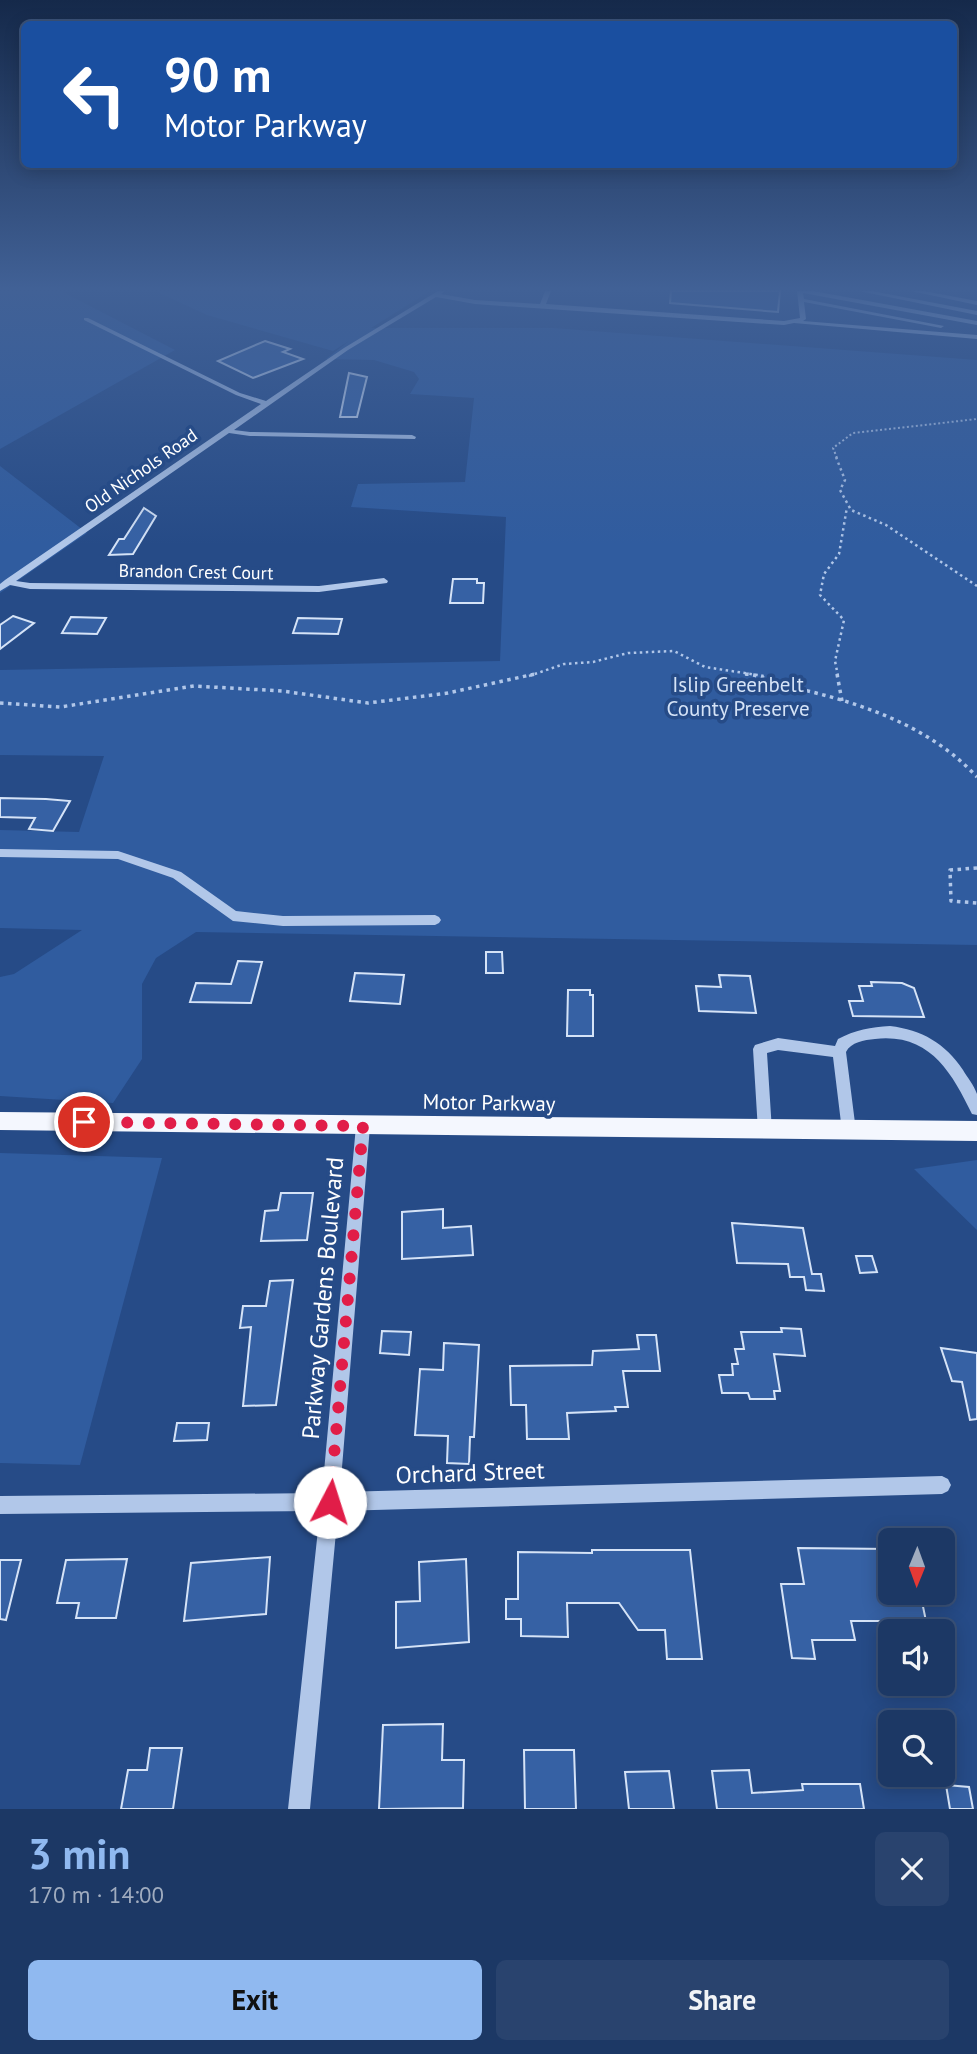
<!DOCTYPE html>
<html lang="en">
<head>
<meta charset="utf-8">
<style>
  :root { --surface:#1c3865; --page:#29436e; --text:#f1f3f6; --muted:#a0acbf; --line:#3a5279; --accent:#90b9f0 }
  body { margin:0; font-family:"PT Sans",sans-serif; background:var(--page); color:var(--text); height:100vh; display:flex; flex-direction:column; font-size:26px; white-space:nowrap }
  * { box-sizing:border-box; margin:0 }
  p { font-size:23px; color:var(--muted) }
  .icon { flex:none; width:38px; height:38px; fill:none; stroke:currentColor; stroke-width:2; stroke-linecap:round; stroke-linejoin:round }
  .map { position:relative; height:1809px; overflow:hidden }
  .side { display:flex; flex-direction:column; background:var(--surface); flex:1 }
  .side>* { flex:none }
  .hud { position:absolute; left:21px; top:21px; width:936px; height:147px; border-radius:10px; box-shadow:0 4px 18px #0003,0 0 0 2px var(--line); background:#1a4fa0; color:#fff; overflow:hidden }
  .needle { width:46px; rotate:181deg }
  .buttons { position:absolute; left:878px; top:1528px; display:grid; gap:14px }
  .buttons a { display:grid; place-items:center; width:77px; height:77px; border-radius:10px; background:var(--surface); box-shadow:0 4px 18px #0003,0 0 0 2px var(--line); font-size:35px }
  .pin { position:absolute; display:grid; place-items:center; width:60px; height:60px; color:#fff; margin:-30px; border:4px solid #fff; border-radius:50%; box-shadow:0 2px 7px #0007 }
  .me { position:absolute; width:77px; margin:-38px; rotate:5deg; stroke-linejoin:round; filter:drop-shadow(0 0 5px #0008) }
  .turn { display:flex; align-items:center; gap:24px; height:147px; padding:0 28px; font-size:32px }
  .turn .icon { width:91px; height:91px; stroke-width:2.5 }
  .turn b { display:block; font-size:49px; line-height:60px }
  .round { display:grid; place-items:center; flex:none; width:74px; height:74px; border-radius:10px; background:var(--page) }
  .head { display:flex; align-items:center; justify-content:space-between; height:119px; padding:0 28px }
  h1 { font-size:42px; font-weight:700; line-height:52px; color:var(--accent) }
  .cta { display:flex; gap:14px; margin-top:auto; padding:14px 28px }
  .cta a { flex:1; height:80px; border-radius:10px; background:var(--accent); color:#111; font-size:28px; font-weight:700; line-height:80px; text-align:center }
  .cta a+a { background:var(--page); color:var(--text) }
  .map>svg:first-child { display:block }
  .green { fill:#305c9f }
  .building { fill:#3661a4; stroke:#d5e3f7; stroke-width:2 }
  .lines { fill:none; stroke-linecap:round; stroke-linejoin:round }
  .path-far2 { stroke:#b1c7e9; stroke-width:2; stroke-dasharray:2 2.5; stroke-linecap:butt }
  .path-far1 { stroke:#b1c7e9; stroke-width:2.5; stroke-dasharray:2.5 3.5; stroke-linecap:butt }
  .path { stroke:#b1c7e9; stroke-width:3.5; stroke-dasharray:3.5 4.5; stroke-linecap:butt }
  .minor { fill:#b1c7e9; fill-rule:evenodd }
  .major { fill:#f4f7fe; fill-rule:evenodd }
  .route { stroke:#e11d48; stroke-width:12; stroke-dasharray:0 21.6 }
  .labels { text-anchor:middle; stroke-width:7; stroke-linejoin:round; paint-order:stroke }
  .far-street-label { font-size:18px; fill:#fff; stroke:#264b87 }
  .park-label { font-size:21px; fill:#d5e3f7; stroke:#264b87 }
  .street-label { font-size:21px; fill:#fff; stroke:#264b87 }
  .near-street-label { font-size:24px; fill:#fff; stroke:#264b87 }
</style>
</head>
<body>
<div class="map">
<svg width="977" height="1809" viewBox="0 0 977 1809">
  <rect width="100%" height="100%" fill="#264b87"/>
  <g class="green">
    <polygon points="0,291 61,291 175,350 0,449"/>
    <polygon points="155,291 430,291 371,328 553,328 977,360 977,945 196,932 156,958 142,984 142,1059 113,1103 0,1096 0,977 14,974 82,930 0,928 0,830 79,832 104,756 0,755 0,670 500,661 506,517 351,507 358,484 465,482 474,398 410,394 419,379 414,372 374,360 326,359 349,341 333,351 207,315"/>
    <polygon points="0,466 87,533 0,593"/>
    <polygon points="0,1153 162,1158 80,1465 0,1463"/>
    <polygon points="977,1160 977,1230 914,1169"/>
  </g>
  <g class="building">
    <polygon points="671,291 780,291 778,312 670,303"/>
    <polygon points="265,341 290,349 283,352 303,359 253,378 218,361"/>
    <polygon points="349,373 367,377 357,417 340,417"/>
    <polygon points="144,508 156,516 133,554 109,555 119,539 124,539"/>
    <polygon points="453,579 477,579 477,583 484,583 483,603 450,603"/>
    <polygon points="13,616 34,623 0,649 0,625"/>
    <polygon points="71,617 106,618 97,634 62,633"/>
    <polygon points="298,618 342,619 338,634 293,633"/>
    <polygon points="0,798 46,799 70,801 53,831 29,829 35,818 0,817"/>
    <polygon points="486,952 502,952 503,973 486,973"/>
    <polygon points="238,961 262,962 251,1003 190,1002 196,983 231,984"/>
    <polygon points="355,973 404,975 400,1004 350,1001"/>
    <polygon points="719,975 750,976 756,1013 699,1011 696,986 721,987"/>
    <polygon points="871,982 902,983 914,988 924,1017 853,1016 849,1001 863,1001 859,986 872,986"/>
    <polygon points="568,990 590,990 590,995 593,995 593,1036 567,1036"/>
    <polygon points="281,1193 313,1193 307,1240 261,1241 265,1211 278,1210"/>
    <polygon points="443,1209 443,1228 471,1226 473,1255 402,1259 402,1212"/>
    <polygon points="732,1223 803,1228 812,1274 821,1274 824,1291 806,1290 804,1277 790,1277 788,1264 737,1263"/>
    <polygon points="856,1256 872,1256 877,1272 860,1273"/>
    <polygon points="293,1280 276,1405 243,1406 251,1327 240,1328 243,1306 266,1306 270,1281"/>
    <polygon points="781,1328 801,1329 805,1356 774,1354 780,1391 774,1391 775,1399 750,1399 748,1393 722,1393 719,1375 733,1375 732,1364 738,1364 735,1349 744,1349 741,1332 782,1332"/>
    <polygon points="382,1331 411,1332 409,1355 380,1353"/>
    <polygon points="637,1335 656,1335 660,1371 623,1371 628,1407 615,1407 616,1411 567,1413 569,1439 527,1439 526,1405 511,1405 510,1366 592,1365 593,1351 639,1349"/>
    <polygon points="444,1343 479,1345 474,1437 470,1437 469,1464 447,1463 448,1436 415,1435 420,1369 443,1370"/>
    <polygon points="941,1348 977,1353 977,1419 970,1420 962,1382 952,1381"/>
    <polygon points="177,1423 209,1423 207,1440 174,1441"/>
    <polygon points="798,1548 891,1549 891,1592 920,1592 926,1621 851,1621 855,1640 812,1640 815,1659 792,1658 781,1584 804,1584"/>
    <polygon points="592,1550 690,1550 702,1659 667,1659 665,1630 638,1630 619,1603 567,1603 568,1637 521,1636 521,1619 506,1619 506,1599 518,1599 518,1552 592,1553"/>
    <polygon points="270,1557 266,1614 184,1621 191,1563"/>
    <polygon points="127,1559 116,1618 76,1618 79,1603 57,1603 66,1560"/>
    <polygon points="466,1559 469,1642 396,1648 396,1602 420,1601 419,1562"/>
    <polygon points="0,1560 21,1560 6,1620 0,1619"/>
    <polygon points="443,1724 442,1760 464,1760 463,1808 379,1809 383,1725"/>
    <polygon points="150,1748 182,1748 173,1809 121,1809 128,1770 147,1770"/>
    <polygon points="524,1750 574,1750 576,1809 525,1809"/>
    <polygon points="749,1770 752,1793 803,1790 802,1784 860,1784 864,1809 717,1809 712,1771"/>
    <polygon points="669,1771 674,1809 629,1809 625,1772"/>
    <polygon points="946,1785 969,1787 973,1809 950,1809"/>
  </g>
  <g class="lines">
    <polyline class="path-far2" points="837,458 833,448 853,433 977,419"/>
    <g class="path-far1">
      <polyline points="836,457 845,480 840,490 851,510 886,525 977,586"/>
      <polyline points="529,676 564,664 593,662 628,653 674,651 705,667 764,676"/>
      <polyline points="838,676 835,661 844,620 820,595 824,574 839,554 847,507"/>
    </g>
    <g class="path">
      <path d="M745,674C763,675 774,684 791,687C858,702 929,725 977,777"/>
      <polyline points="837,674 842,701"/>
      <polyline points="0,703 60,707 194,686 282,691 368,703 448,693 535,674"/>
      <polyline points="977,868 950,870 951,901 977,903"/>
    </g>
    <g class="minor">
      <polygon points="438,291 445,291 441,294 475,300 540,304 545,291 551,291 546,304 784,321 800,318 797,291 813,291 977,321 977,325 803,293 804,299 944,326 941,328 804,302 806,319 803,321 977,335 977,339 794,323 784,325 475,304 436,297 348,350 234,430 250,432 412,435 416,437 415,439 250,436 229,433 16,581 30,583 319,586 384,578 388,581 387,583 319,592 30,589 10,585 0,591 0,584 5,580 261,404 236,395 84,320 84,318 88,318 240,393 266,401 344,348"/>
      <polygon points="859,291 872,291 977,311 977,315"/>
      <polygon points="911,291 924,291 977,301 977,305"/>
      <polygon points="0,849 118,851 181,872 236,911 283,916 435,915 439,917 441,920 439,923 435,925 283,926 233,921 173,878 118,859 0,857"/>
      <path d="M890,1026C922,1030 945,1043 963,1070C967,1077 974,1085 977,1094C977,1100 977,1109 977,1115L972,1114C951,1071 929,1033 875,1039C864,1040 851,1042 846,1052L856,1131L854,1136L849,1138L844,1136L842,1131L833,1057L778,1050L767,1053L772,1131L770,1136L765,1138L760,1136L758,1131L753,1049L755,1045L778,1038L835,1046L838,1039C855,1030 871,1027 890,1026Z"/>
      <polygon points="363,1119 368,1121 370,1126 340,1492 942,1476 948,1479 951,1485 948,1491 942,1494 338,1511 310,1809 288,1809 320,1511 0,1514 0,1496 322,1493 356,1126 358,1121"/>
    </g>
    <polygon class="major" points="0,1112 977,1121 977,1141 0,1130"/>
  </g>
  <linearGradient id="sky" x2="0" y2="1"><stop stop-color="#15294a"/><stop offset="0.53" stop-color="#416196"/><stop offset="1" stop-color="#416196" stop-opacity="0"/></linearGradient>
  <rect width="977" height="545" fill="url(#sky)"/>
  <g class="lines">
    <polyline class="route" points="84,1122 363,1126 330,1502"/>
  </g>
  <g class="labels">
    <g class="far-street-label">
      <text transform="translate(141 471) rotate(-35)" y="6">Old Nichols Road</text>
      <text transform="translate(196 572) rotate(1)" y="6">Brandon Crest Court</text>
    </g>
    <g class="park-label">
      <text x="738" y="692">Islip Greenbelt<tspan x="738" dy="24">County Preserve</tspan></text>
    </g>
    <g class="street-label">
      <text transform="translate(489 1103) rotate(1)" y="7">Motor Parkway</text>
    </g>
    <g class="near-street-label">
      <text transform="translate(323 1298) rotate(-85)" y="8">Parkway Gardens Boulevard</text>
      <text transform="translate(470 1473) rotate(-2)" y="8">Orchard Street</text>
    </g>
  </g>
</svg>
<div class="buttons">
<a><svg class="needle" viewBox="-14 -14 28 28"><path d="M0-13l5 13h-10z" fill="#e53935"/><path d="M0 13l5-13h-10z" fill="#a0acbf"/></svg></a>
<a><svg class="icon" aria-label="sound" viewBox="0 0 24 24"><path d="M4 9h4l5-4v14l-5-4H4zM17 9q2 3 0 6"/></svg></a>
<a><svg class="icon" aria-label="search" viewBox="0 0 24 24"><circle cx="10" cy="10" r="6"/><path d="M15 15l6 6"/></svg></a>
</div>
<div class="pin" style="left:84px;top:1122px;background:#d93025"><svg class="icon" aria-label="arrive" viewBox="0 0 24 24"><path d="M6 21V4h12l-3 4 3 4H6"/></svg></div>
<svg class="me" style="left:330px;top:1502px" viewBox="-20 -20 40 40"><circle r="19" fill="#fff"/><path d="M0-13L10 11 0 6-10 11z" fill="#e11d48"/></svg>
<div class="hud">
<div class="turn"><svg class="icon" aria-label="left" viewBox="0 0 24 24"><path d="M17 20v-9H6M10 6l-5 5 5 5"/></svg><div><b>90 m</b>Motor Parkway</div></div>
</div>
</div>
<section class="side">
<div class="head"><div><h1>3 min</h1><p>170 m · 14:00</p></div><a class="round"><svg class="icon" aria-label="close" viewBox="0 0 24 24"><path d="M6 6l12 12M18 6L6 18"/></svg></a></div>
<div class="cta"><a>Exit</a><a>Share</a></div>
</section>
</body>
</html>
